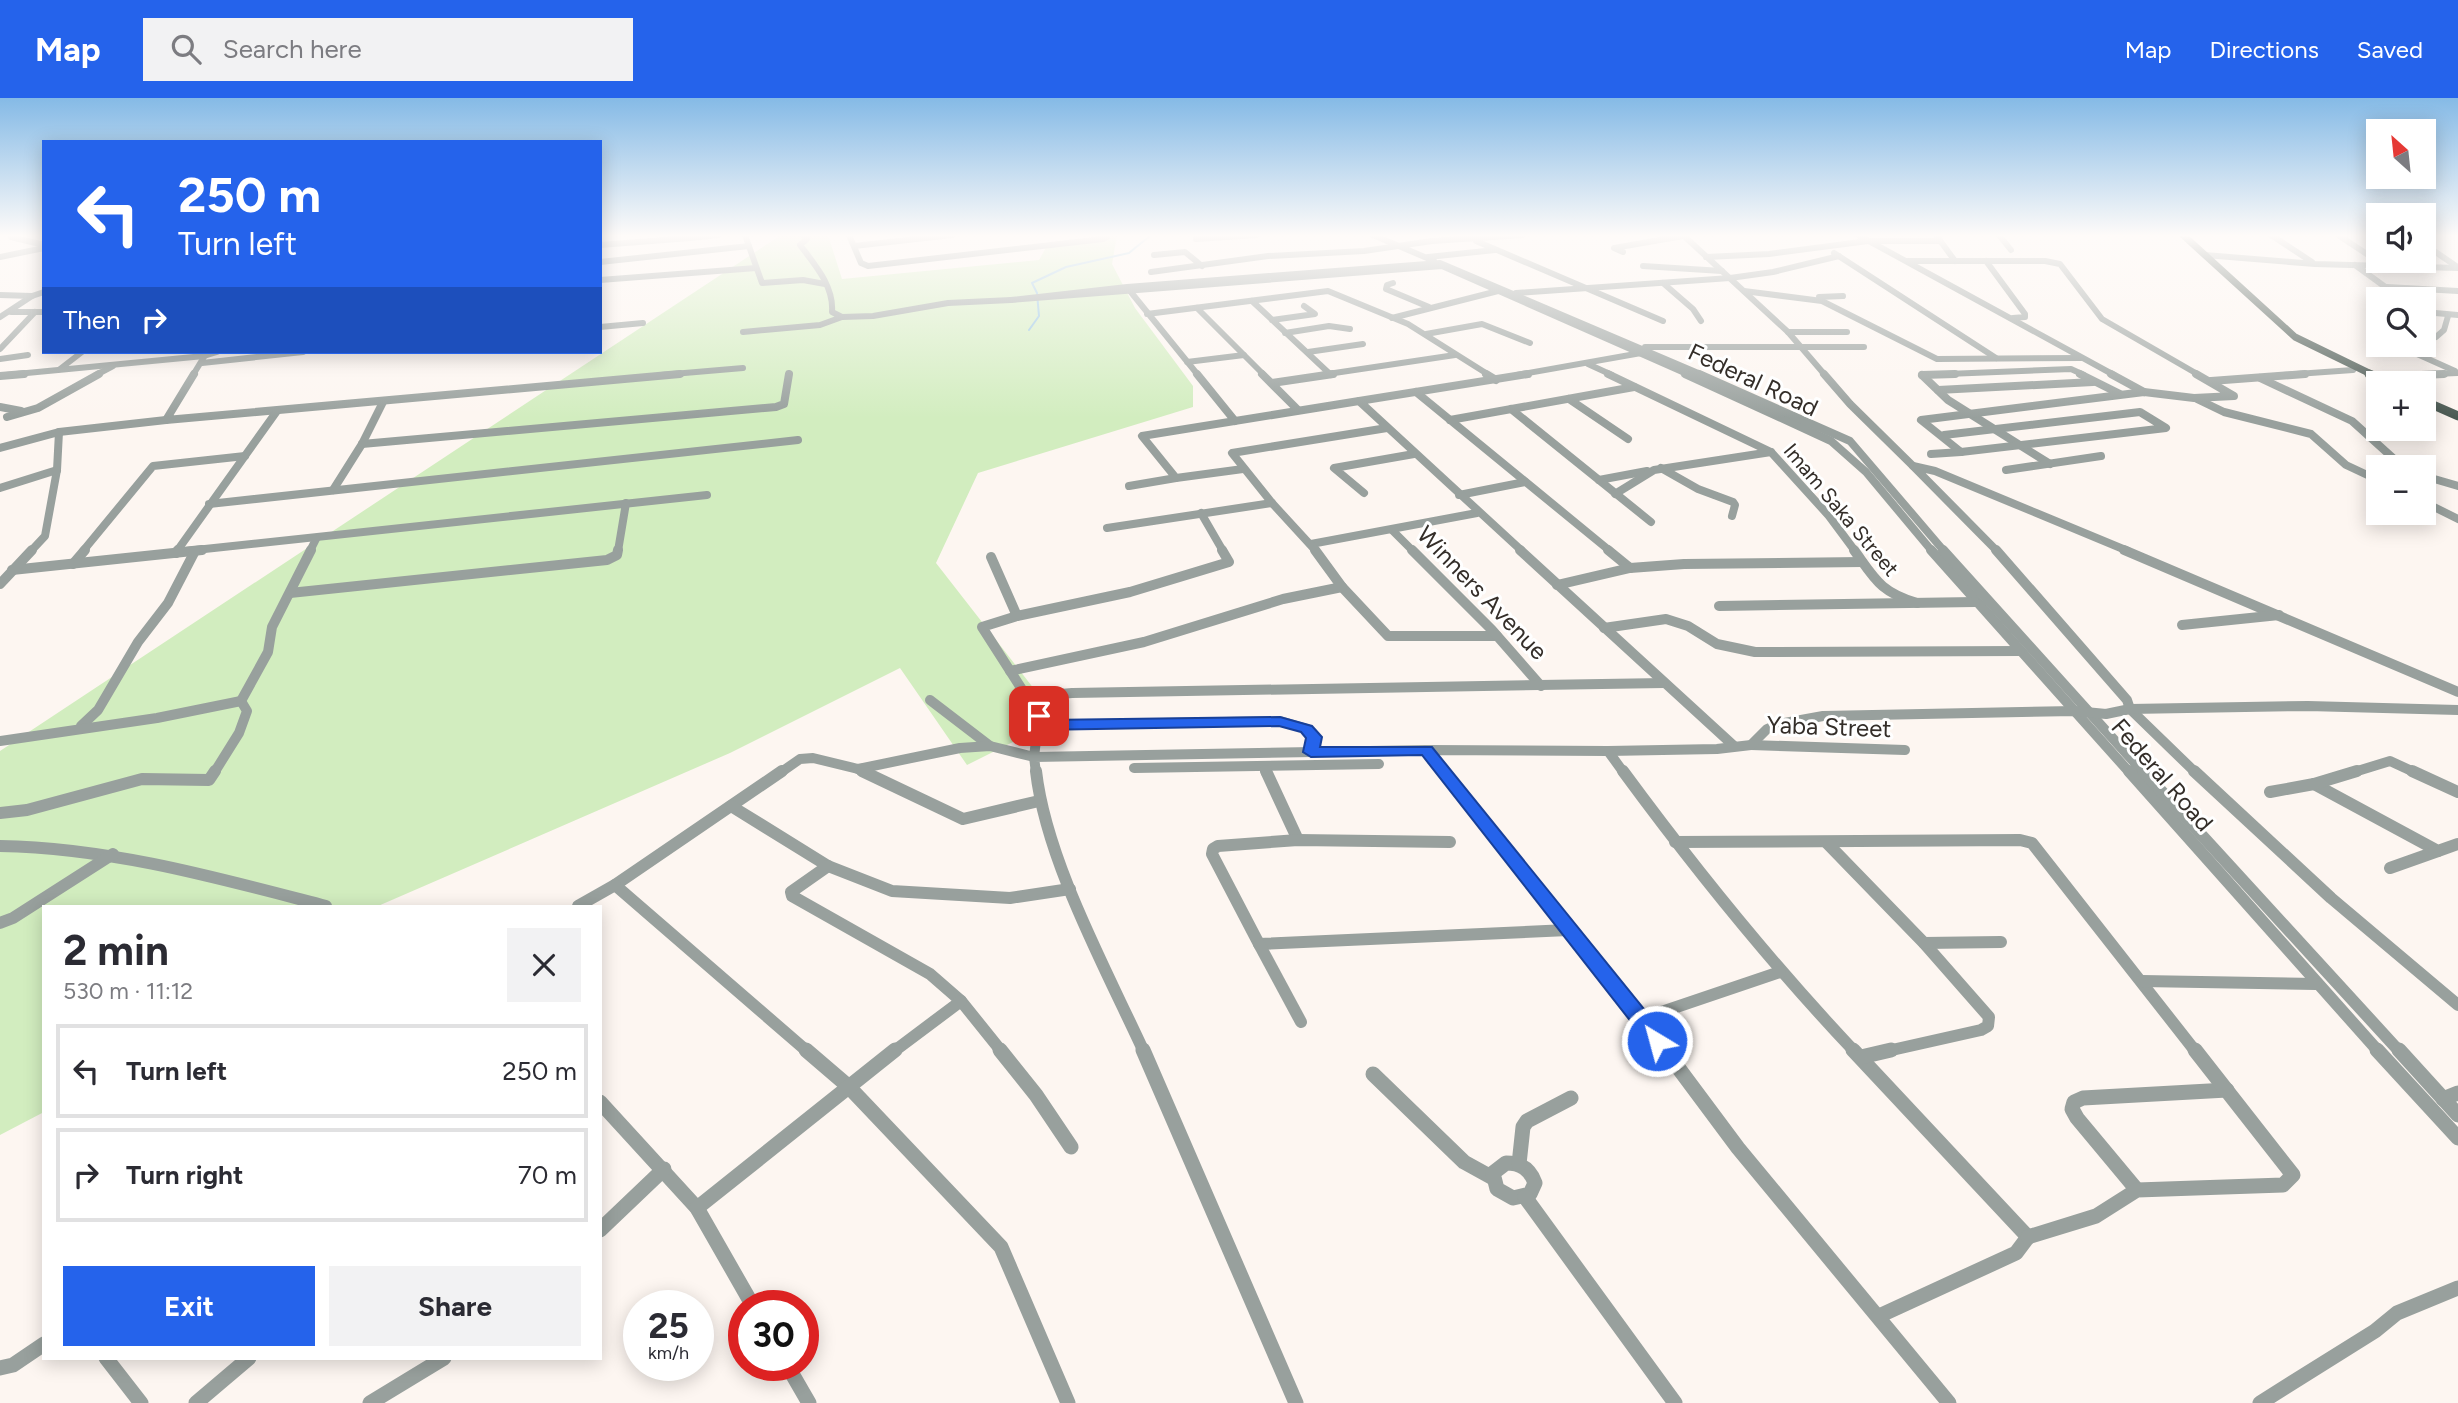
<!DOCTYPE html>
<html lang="en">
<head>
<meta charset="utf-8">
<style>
  :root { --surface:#fff; --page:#f2f2f3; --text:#2b2b33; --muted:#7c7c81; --line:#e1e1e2; --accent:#2563eb }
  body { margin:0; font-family:Figtree,sans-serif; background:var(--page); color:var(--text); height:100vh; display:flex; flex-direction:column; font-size:26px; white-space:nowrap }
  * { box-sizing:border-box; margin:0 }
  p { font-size:23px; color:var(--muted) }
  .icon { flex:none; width:38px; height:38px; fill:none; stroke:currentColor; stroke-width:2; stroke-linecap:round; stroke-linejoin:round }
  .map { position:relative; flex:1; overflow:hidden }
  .drawer { position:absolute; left:42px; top:807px; width:560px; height:455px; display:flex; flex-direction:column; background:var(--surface); border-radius:0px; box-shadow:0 4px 18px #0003 }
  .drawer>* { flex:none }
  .top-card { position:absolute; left:42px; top:42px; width:560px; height:214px; border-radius:0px; box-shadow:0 4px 18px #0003; background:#2563eb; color:#fff; overflow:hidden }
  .needle { width:46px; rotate:333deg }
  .tools { position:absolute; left:2366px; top:21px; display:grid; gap:14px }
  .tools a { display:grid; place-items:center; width:70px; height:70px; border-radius:0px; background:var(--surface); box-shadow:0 4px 18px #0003; font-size:35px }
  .speed { position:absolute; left:623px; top:1192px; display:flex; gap:14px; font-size:35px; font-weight:700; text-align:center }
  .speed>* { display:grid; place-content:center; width:91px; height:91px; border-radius:50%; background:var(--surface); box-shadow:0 4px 18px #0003; line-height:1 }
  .speed small { font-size:18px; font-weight:400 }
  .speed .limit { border:10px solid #d22; background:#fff; color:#111 }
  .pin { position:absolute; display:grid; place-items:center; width:60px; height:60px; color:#fff; margin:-30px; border-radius:14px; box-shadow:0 4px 10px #0006 }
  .me { position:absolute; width:77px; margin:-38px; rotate:323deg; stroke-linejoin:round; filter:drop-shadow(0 0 5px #0008) }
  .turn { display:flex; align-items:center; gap:24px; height:147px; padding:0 21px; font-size:32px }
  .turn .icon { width:91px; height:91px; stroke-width:2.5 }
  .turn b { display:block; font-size:49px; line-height:60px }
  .then { display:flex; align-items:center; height:66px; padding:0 21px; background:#0003; gap:14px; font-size:26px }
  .round { display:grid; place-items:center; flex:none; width:74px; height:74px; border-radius:0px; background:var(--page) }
  .head { display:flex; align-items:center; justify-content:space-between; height:119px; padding:0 21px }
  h1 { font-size:42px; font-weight:700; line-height:52px }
  .action { display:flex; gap:14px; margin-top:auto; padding:14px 21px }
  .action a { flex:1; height:80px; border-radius:0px; background:var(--accent); color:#fff; font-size:28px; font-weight:700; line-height:80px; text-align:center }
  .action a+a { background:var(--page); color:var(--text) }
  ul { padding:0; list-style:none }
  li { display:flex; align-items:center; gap:21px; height:94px; margin:0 14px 10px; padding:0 7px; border:4px solid var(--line); border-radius:0px }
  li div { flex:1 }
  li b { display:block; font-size:26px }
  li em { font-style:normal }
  header { display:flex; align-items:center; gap:42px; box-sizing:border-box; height:98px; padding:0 35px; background:var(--accent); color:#fff }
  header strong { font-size:33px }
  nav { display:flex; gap:38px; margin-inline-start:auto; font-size:24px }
  .search { width:490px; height:63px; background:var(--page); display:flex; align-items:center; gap:18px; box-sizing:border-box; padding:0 24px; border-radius:0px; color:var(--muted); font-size:26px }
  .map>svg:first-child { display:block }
  .green { fill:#d2edbf }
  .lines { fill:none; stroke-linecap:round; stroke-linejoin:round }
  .stream { stroke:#90c3e3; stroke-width:2 }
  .minor-far4 { stroke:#98a09d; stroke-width:6 }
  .minor-far3 { stroke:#98a09d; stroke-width:8 }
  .minor-far2 { stroke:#98a09d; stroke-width:10 }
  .minor-far1 { stroke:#98a09d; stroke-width:12 }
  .minor { stroke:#98a09d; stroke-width:15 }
  .major-far1 { stroke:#4b5a53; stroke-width:7 }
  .major { stroke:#4b5a53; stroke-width:9 }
  .route { fill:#2563eb; stroke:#184099; stroke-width:2 }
  .labels { text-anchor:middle; stroke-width:6; stroke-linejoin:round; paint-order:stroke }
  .far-street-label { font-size:21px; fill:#342e29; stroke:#fff }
  .street-label { font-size:24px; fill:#342e29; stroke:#fff }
</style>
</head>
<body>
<header>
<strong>Map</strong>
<div class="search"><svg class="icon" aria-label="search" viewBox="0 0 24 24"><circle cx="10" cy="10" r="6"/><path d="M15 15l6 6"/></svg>Search here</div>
<nav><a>Map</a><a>Directions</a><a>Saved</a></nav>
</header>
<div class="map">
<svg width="2458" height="1305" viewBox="0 0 2458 1305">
  <rect width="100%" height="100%" fill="#fdf6f1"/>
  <polygon class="green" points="781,137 828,137 842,181 1039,162 1048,146 1117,137 1112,166 1135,210 1193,288 1193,309 978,375 936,465 1045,605 1063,619 967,667 900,570 730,655 378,808 44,808 44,1014 0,1037 0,653"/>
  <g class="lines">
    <polyline class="stream" points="1029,232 1039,218 1037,195 1032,185 1066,169 1129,155 1151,137"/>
    <g class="minor-far4">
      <polyline points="745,137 762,185 803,182 825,186"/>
      <polyline points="849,137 861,165 868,168 1103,141 1107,139 1105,137"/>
      <polyline points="1373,137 1434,163"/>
      <polyline points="1683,137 1788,234 1825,277"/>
      <polyline points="1858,137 2114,277"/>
      <polyline points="1936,137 1955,163"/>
      <polyline points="1999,137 2011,152"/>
      <polyline points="2271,137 2312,164"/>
      <polyline points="2338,137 2385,168"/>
      <polyline points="11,139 44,147"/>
      <polyline points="690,140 718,137"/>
      <polyline points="1196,141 1257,137"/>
      <polyline points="1476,143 1663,223"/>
      <polyline points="2424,146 2456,168"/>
      <polyline points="600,147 690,140 689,137"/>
      <polyline points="854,148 952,137"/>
      <polyline points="1623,154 1614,150 1683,138"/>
      <polyline points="1834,155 1996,260"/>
      <polyline points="1154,157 1185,154 1202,168"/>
      <polyline points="2205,157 2315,166 2458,170"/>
      <polyline points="0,159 44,150"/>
      <polyline points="1428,159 1495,152"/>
      <polyline points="1706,159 1769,156 1868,143 1940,143"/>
      <polyline points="1908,163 2045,163 2060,166 2102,221 2199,277"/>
      <polyline points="1986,163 2025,216 2025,219 2013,220"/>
      <polyline points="600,164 749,148"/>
      <polyline points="2355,167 2402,201"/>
      <polyline points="1643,168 1722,173"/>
      <polyline points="1151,174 1268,158 1364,153 1432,143 1523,137"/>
      <polyline points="600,182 756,170"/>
      <polyline points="1393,185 1387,187 1386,191 1429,209"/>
      <polyline points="1663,185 1693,211 1701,223"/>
      <polyline points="2387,189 2458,193"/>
      <polyline points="1130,193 1198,277"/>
      <polyline points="1744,193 1822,203 1937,261 2081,260"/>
      <polyline points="1516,195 1730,180 1773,174 1839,158"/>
      <polyline points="0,197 32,198"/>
      <polyline points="1819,199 1843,198"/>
      <polyline points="1252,203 1331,277"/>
      <polyline points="1197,210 1264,277"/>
      <polyline points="11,214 44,214"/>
      <polyline points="2424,214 2458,217"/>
      <polyline points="1147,216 1328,193 1408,226 1489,277"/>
      <polyline points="0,219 32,198 44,194"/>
      <polyline points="842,219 873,218 948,205 1011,202"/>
      <polyline points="1392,220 1498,193"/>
      <polyline points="1272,222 1315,216 1304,208"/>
      <polyline points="600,229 643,225"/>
      <path d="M743,234L820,227L842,219L832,214C834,188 815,167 800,147L807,141L803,137"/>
      <polyline points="1788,234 1847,234"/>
      <polyline points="1285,235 1329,228 1350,231"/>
      <polyline points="1426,236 1482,226 1530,245"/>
      <polyline points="2436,239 2444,232 2448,218"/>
      <polyline points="2397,247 2455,273"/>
      <polyline points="1645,249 1864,249"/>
      <polyline points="0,251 35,214"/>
      <polyline points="1308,254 1363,246"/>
      <polyline points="0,261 28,257"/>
      <polyline points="1187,264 1244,257"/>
      <polyline points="202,265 303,254"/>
      <polyline points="1588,266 1612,277"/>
      <polyline points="60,271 82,254"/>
      <polyline points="6,277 204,258 217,254"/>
      <polyline points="96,277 113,268"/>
      <polyline points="193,277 207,254"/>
      <polyline points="661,277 743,270"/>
      <polyline points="1321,277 1455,257"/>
      <polyline points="1517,277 1641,255"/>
      <polyline points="1689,277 1442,168 1011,202 1127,189 1440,165 1703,277"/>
      <polyline points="1922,277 2071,271 2084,277"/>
      <polyline points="2283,277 2353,272"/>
      <polyline points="2408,277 2458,275"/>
    </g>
    <g class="minor-far3">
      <polyline points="194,276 166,322 680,276"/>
      <polyline points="1197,276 1235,323"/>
      <polyline points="1262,276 1298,312"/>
      <polyline points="1486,276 1496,282"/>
      <polyline points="1608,276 1771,354 1829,418 1855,453"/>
      <polyline points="1685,276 1831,343 1866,374 1932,453"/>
      <polyline points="1699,276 1850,343 1944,453"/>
      <polyline points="1824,276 1850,306 1913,368"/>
      <polyline points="2080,276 2120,296"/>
      <polyline points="2111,276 2144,294"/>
      <polyline points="1922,277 1955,276"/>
      <polyline points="1922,277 1948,302 2050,366"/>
      <polyline points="0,278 24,276"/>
      <polyline points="2376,279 2444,276"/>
      <polyline points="2260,280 2352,323 2403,369"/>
      <polyline points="2211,283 2305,276"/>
      <polyline points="1272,285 1333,276"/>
      <polyline points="1938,292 2093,284"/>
      <polyline points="1416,294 1610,453"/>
      <polyline points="1569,301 1628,341"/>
      <polyline points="2197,301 2224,314 2311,336 2346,367 2378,382"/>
      <polyline points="0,309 21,313"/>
      <polyline points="1511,311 1651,424"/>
      <polyline points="7,319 38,310 99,276"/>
      <polyline points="1450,322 1634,289"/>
      <polyline points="59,334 166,322"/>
      <polyline points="1944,337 2140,314 2166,330 1961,354 1921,322 2144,294 2194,300 2234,298 2196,276"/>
      <polyline points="362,346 776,309 784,306 789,276"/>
      <polyline points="0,350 59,334 57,372 45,438 31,453"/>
      <polyline points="1931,356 1961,354"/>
      <polyline points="1661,370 1698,391 1733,404 1735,407 1732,418"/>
      <polyline points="1243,371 1176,380 1142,338 1359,303"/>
      <polyline points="2006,372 2101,358"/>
      <polyline points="2424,378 2458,388"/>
      <polyline points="1599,382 1647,373"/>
      <polyline points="1129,388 1176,380"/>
      <polyline points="0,390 57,372"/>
      <polyline points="333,392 362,346 383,304"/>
      <polyline points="1364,395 1334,370 1414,356"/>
      <polyline points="1615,396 1654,372 1771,354"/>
      <polyline points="1459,397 1525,384"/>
      <polyline points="2424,404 2458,421"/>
      <polyline points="209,406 798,342"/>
      <polyline points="1201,415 1223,453"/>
      <polyline points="1107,430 1272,405"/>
      <polyline points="1392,432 1413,453"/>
      <polyline points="1311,446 1477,415"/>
      <polyline points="83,453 153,368 245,358"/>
      <polyline points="177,453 277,313"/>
      <polyline points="186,453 707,397"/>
      <polyline points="310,453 316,441"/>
      <polyline points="618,453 626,405"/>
      <polyline points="1316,453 1272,405 1232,355 1387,330"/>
      <polyline points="1522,453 1359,303 1528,276"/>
      <polyline points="1997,453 1913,368 1935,373 2128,453"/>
    </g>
    <g class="minor-far2">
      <polyline points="1315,452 1342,489 1388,538 1497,538"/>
      <polyline points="1412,452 1492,532 1541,588"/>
      <polyline points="1520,452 1734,648"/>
      <polyline points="1608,452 1630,470 1684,466 1862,464"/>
      <path d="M1854,452C1875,481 1880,494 1917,505"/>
      <polyline points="1931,452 2130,675"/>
      <polyline points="1943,452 2144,675"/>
      <polyline points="1996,452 2127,602 2130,611 2196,675"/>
      <polyline points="2124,452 2458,594"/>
      <polyline points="176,455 178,452"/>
      <polyline points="991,459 1017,518 1130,494 1229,464 1222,452"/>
      <polyline points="73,466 85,452"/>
      <polyline points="12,472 202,452"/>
      <polyline points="0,486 32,452"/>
      <polyline points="1557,487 1630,470"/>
      <polyline points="290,495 607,462 617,457 618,452"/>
      <polyline points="1719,508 1975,504"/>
      <polyline points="2182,527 2279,517"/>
      <polyline points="1604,530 1666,521 1688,528 1717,546 1755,554 2020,553"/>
      <polyline points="1010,573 1144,544 1283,501 1342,489"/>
      <polyline points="1027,599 1072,595 1664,585"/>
      <polyline points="930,602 990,648"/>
      <polyline points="1038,627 1280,623 1307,631 1314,639 1311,654"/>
      <polyline points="81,628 98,612 138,544 168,505 195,453"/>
      <polyline points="0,643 157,620 241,603"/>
      <polyline points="1751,647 1905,652"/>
      <polyline points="1608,653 1717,651 1751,647 1767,631 1779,626 1823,618 2075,613 2106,616 2130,611 2308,608 2458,612"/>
      <polyline points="1264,668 1266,675"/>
      <polyline points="1134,670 1379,666"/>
      <polyline points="858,671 866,675"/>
      <polyline points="214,675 239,635 247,613 241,603 268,554 272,529 311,452"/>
      <polyline points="780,675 800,661 813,660 858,671 960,650 990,648 1034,659 1039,618 982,529 1017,518"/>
      <polyline points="1036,675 1034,659 1426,652"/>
      <polyline points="1444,675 1426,652 1608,653 1624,675"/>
      <polyline points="2351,675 2390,663 2416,675"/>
    </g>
    <g class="minor-far1">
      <polyline points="782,673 615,787 808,954"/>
      <polyline points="862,673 963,721 1039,703"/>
      <path d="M1036,673C1046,762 1106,871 1144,954"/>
      <polyline points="1266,673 1298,742"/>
      <polyline points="1443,673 1666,954"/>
      <path d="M1623,673C1695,771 1771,865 1855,954"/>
      <polyline points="2129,673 2379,954"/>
      <polyline points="2143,673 2400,954"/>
      <polyline points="2194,673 2331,800 2458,907"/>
      <polyline points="2412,673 2458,694"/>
      <polyline points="2314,686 2438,753 2458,746"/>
      <polyline points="2270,694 2314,686 2357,673"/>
      <polyline points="731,708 828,768 892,793 1010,800 1070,791"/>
      <polyline points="0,715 27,712 142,681 209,682 215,673"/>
      <polyline points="1450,744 1298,742 1218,748 1213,751 1212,756 1259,846 1568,832"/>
      <polyline points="1675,744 2020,742 2032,745 2196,954"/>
      <polyline points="1826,744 1924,845 1989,919 1988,928 1981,932 1883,954"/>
      <path d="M0,748C112,750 218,780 326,808"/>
      <polyline points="828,768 791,794 792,798 930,876 961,903 1002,954"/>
      <polyline points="2390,770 2438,753"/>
      <polyline points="578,808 615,787"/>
      <polyline points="0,825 13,820 113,756"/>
      <polyline points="1924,845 2001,844"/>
      <polyline points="1259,846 1301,924"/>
      <polyline points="2142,883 2316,886"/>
      <polyline points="1641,921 1780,874"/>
      <polyline points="893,954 961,903"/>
    </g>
    <g class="minor">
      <polyline points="806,952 848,988 1001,1149 1068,1305"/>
      <polyline points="1000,952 1036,997 1071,1049"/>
      <polyline points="1143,952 1296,1305"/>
      <polyline points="1665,952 1738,1050 1949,1305"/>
      <polyline points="1853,952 2028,1139 2016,1155 1879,1218"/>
      <polyline points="2377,952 2458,1040"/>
      <polyline points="2399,952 2458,1017"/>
      <polyline points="1861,959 1891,952"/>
      <polyline points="1373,976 1464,1064 1493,1080"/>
      <polyline points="2443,1001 2458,995"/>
      <polyline points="600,1004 697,1110 753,1208"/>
      <path d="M1506,1065C1521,1065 1530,1071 1535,1085L1530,1096L1513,1100L1497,1091L1493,1075Z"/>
      <polyline points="1519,1066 1523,1029 1527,1023 1571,1000"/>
      <polyline points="2137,1092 2077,1020 2072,1011 2074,1004 2083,1000 2227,992"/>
      <polyline points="1525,1099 1675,1305"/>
      <polyline points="697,1110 895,952"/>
      <polyline points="600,1132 664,1071"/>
      <polyline points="2028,1139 2096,1118 2137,1092 2283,1087 2293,1077 2195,952"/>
      <polyline points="106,1260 141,1305"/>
      <polyline points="787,1267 809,1305"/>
      <polyline points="0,1270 13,1267 44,1246"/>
      <polyline points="196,1305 249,1260"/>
      <polyline points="370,1305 444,1260"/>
      <polyline points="2260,1305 2375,1233 2397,1215 2458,1190"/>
    </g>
    <polyline class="major-far1" points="2183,137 2295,239 2373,277"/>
    <g class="major">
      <polyline points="2369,276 2390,285"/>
      <polyline points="2424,303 2458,318"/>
    </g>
  </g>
  <linearGradient id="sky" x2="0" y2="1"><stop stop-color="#85bae6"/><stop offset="0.43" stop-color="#fefbf9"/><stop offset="1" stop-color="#fefbf9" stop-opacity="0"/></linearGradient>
  <rect width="2458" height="320" fill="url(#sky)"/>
  <polygon class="route" points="1039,613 1044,614 1046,622 1280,619 1312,628 1322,639 1320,649 1432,649 1665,937 1668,943 1665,948 1657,951 1650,948 1422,657 1311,659 1303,654 1306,640 1301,634 1279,628 1038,632 1030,627 1031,618"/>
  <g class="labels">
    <g class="far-street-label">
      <text transform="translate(1841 412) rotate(50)" y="7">Imam Saka Street</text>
    </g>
    <g class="street-label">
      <text transform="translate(1753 282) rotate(25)" y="8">Federal Road</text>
      <text transform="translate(1482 495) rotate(46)" y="8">Winners Avenue</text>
      <text transform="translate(1829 629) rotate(2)" y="8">Yaba Street</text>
      <text transform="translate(2162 677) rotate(49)" y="8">Federal Road</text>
    </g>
  </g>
</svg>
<div class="tools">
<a><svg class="needle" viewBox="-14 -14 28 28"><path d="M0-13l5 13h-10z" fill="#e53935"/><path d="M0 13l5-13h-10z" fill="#7c7c81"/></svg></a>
<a><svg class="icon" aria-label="sound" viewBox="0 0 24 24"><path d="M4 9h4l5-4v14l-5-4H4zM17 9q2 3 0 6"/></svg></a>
<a><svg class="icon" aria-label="search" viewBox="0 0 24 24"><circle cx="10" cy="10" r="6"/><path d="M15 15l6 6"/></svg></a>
<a>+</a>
<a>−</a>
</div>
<div class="speed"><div>25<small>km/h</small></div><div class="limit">30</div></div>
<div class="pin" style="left:1039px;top:618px;background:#d93025"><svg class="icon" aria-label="arrive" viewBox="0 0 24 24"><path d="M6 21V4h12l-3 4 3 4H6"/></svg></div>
<svg class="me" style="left:1657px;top:943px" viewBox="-20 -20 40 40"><circle r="17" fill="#2563eb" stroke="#fff" stroke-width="3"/><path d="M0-11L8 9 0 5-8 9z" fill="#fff"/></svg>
<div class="top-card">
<div class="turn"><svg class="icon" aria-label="left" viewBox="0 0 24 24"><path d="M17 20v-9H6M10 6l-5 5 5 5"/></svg><div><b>250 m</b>Turn left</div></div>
<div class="then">Then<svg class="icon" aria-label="right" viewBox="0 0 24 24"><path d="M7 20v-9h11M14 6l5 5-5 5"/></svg></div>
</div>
<section class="drawer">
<div class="head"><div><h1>2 min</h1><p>530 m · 11:12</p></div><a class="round"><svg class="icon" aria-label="close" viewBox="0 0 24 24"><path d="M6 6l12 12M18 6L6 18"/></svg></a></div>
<ul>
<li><svg class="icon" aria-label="left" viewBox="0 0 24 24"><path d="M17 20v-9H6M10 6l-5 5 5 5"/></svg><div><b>Turn left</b></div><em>250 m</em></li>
<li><svg class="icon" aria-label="right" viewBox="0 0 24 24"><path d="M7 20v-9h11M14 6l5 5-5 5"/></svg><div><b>Turn right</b></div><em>70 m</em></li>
</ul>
<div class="action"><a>Exit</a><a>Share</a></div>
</section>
</div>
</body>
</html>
